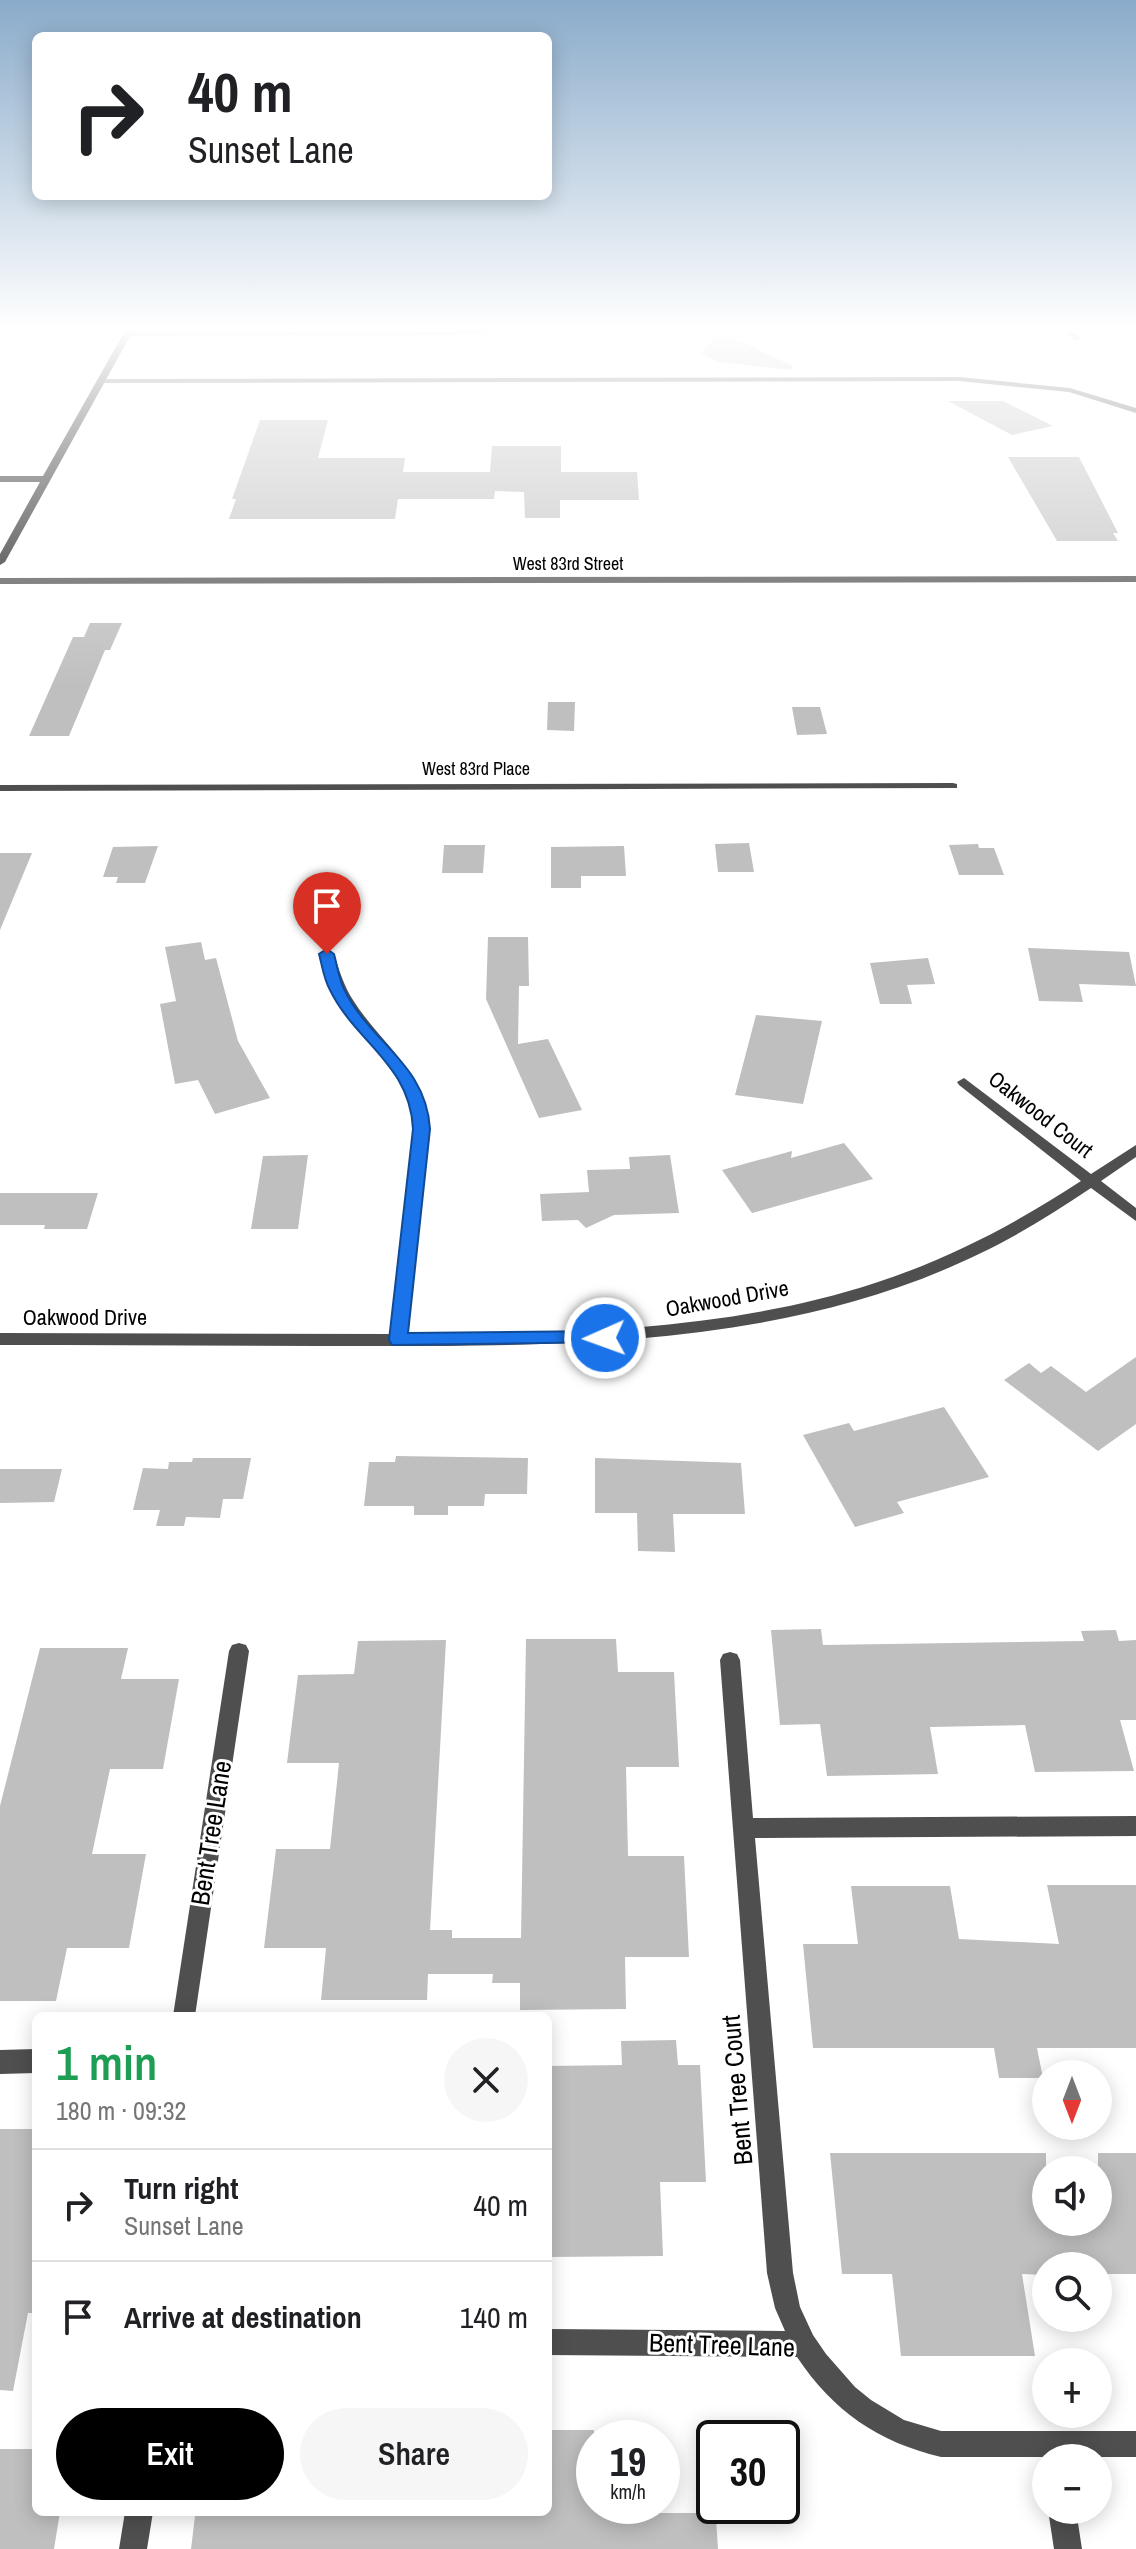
<!DOCTYPE html>
<html lang="en">
<head>
<meta charset="utf-8">
<style>
  :root { --surface:#fff; --page:#f6f6f6; --text:#202124; --muted:#757577; --line:#e0e0e0; --accent:#000 }
  body { margin:0; font-family:"Archivo Narrow",sans-serif; background:var(--page); color:var(--text); height:100vh; display:flex; flex-direction:column; font-size:30px; white-space:nowrap }
  * { box-sizing:border-box; margin:0 }
  p { font-size:26px; color:var(--muted) }
  .icon { flex:none; width:44px; height:44px; fill:none; stroke:currentColor; stroke-width:2; stroke-linecap:round; stroke-linejoin:round }
  .map { position:relative; flex:1; overflow:hidden }
  .side { position:absolute; left:32px; top:2012px; width:520px; height:504px; display:flex; flex-direction:column; background:var(--surface); border-radius:12px; box-shadow:0 4px 20px #0003 }
  .side>* { flex:none }
  .top-card { position:absolute; left:32px; top:32px; width:520px; height:168px; border-radius:12px; box-shadow:0 4px 20px #0003; background:#fff; color:var(--text); overflow:hidden }
  .needle { width:52px; rotate:180deg }
  .fabs { position:absolute; left:1032px; top:2060px; display:grid; gap:16px }
  .fabs a { display:grid; place-items:center; width:80px; height:80px; border-radius:50%; background:var(--surface); box-shadow:0 4px 20px #0003; font-size:40px }
  .speed { position:absolute; left:576px; top:2420px; display:flex; gap:16px; font-size:40px; font-weight:700; text-align:center }
  .speed>* { display:grid; place-content:center; width:104px; height:104px; border-radius:50%; background:var(--surface); box-shadow:0 4px 20px #0003; line-height:1 }
  .speed small { font-size:20px; font-weight:400 }
  .speed .limit { border:4px solid #111; border-radius:12px; background:#fff; color:#111 }
  .pin { position:absolute; display:grid; place-items:center; width:68px; height:68px; color:#fff; margin:-82px -34px; border-radius:50% 50% 50% 0; rotate:-45deg; box-shadow:0 0 8px #0007 }
  .pin .icon { rotate:45deg }
  .me { position:absolute; width:88px; margin:-44px; rotate:268deg; stroke-linejoin:round; filter:drop-shadow(0 0 6px #0008) }
  .turn { display:flex; align-items:center; gap:28px; height:168px; padding:0 24px; font-size:36px }
  .turn .icon { width:104px; height:104px; stroke-width:2.5 }
  .turn b { display:block; font-size:56px; line-height:68px }
  .round { display:grid; place-items:center; flex:none; width:84px; height:84px; border-radius:42px; background:var(--page) }
  .overview { display:flex; align-items:center; justify-content:space-between; height:136px; padding:0 24px }
  h1 { font-size:48px; font-weight:600; line-height:60px; color:#1e9e55 }
  .action { display:flex; gap:16px; margin-top:auto; padding:16px 24px }
  .action a { flex:1; height:92px; border-radius:48px; background:var(--accent); color:#fff; font-size:32px; font-weight:600; line-height:92px; text-align:center }
  .action a+a { background:var(--page); color:var(--text) }
  ul { padding:0; list-style:none }
  li { display:flex; align-items:center; gap:24px; height:112px; padding:0 24px; border-top:2px solid var(--line) }
  li div { flex:1 }
  li b { display:block; font-size:30px }
  li em { font-style:normal }
  .map>svg:first-child { display:block }
  .building { fill:#bfbfbf }
  .lines { fill:none; stroke-linecap:round; stroke-linejoin:round }
  .street { fill:#4f4f4f; fill-rule:evenodd }
  .secondary { fill:#1c1c1c; fill-rule:evenodd }
  .route { fill:#1a73e8; stroke:#114b97; stroke-width:2 }
  .labels { text-anchor:middle; stroke-width:6; stroke-linejoin:round; paint-order:stroke }
  .far-street-label { font-size:18px; fill:#000; stroke:#fff }
  .street-label { font-size:22px; fill:#000; stroke:#fff }
  .near-street-label { font-size:26px; fill:#000; stroke:#fff }
</style>
</head>
<body>
<div class="map">
<svg width="1136" height="2549" viewBox="0 0 1136 2549">
  <rect width="100%" height="100%" fill="#fff"/>
  <g class="building">
    <polygon points="720,332 793,366 791,370 719,362 701,353"/>
    <polygon points="948,401 1003,401 1053,426 1012,435"/>
    <polygon points="260,420 328,420 318,458 405,458 403,472 490,472 492,446 561,446 561,472 637,472 639,500 560,500 560,518 525,518 524,492 495,491 494,499 398,499 395,519 229,519 236,499 232,499"/>
    <polygon points="1008,457 1079,457 1118,533 1113,533 1118,541 1057,541"/>
    <polygon points="90,623 122,623 110,650 105,650 69,736 29,736 73,637 84,637"/>
    <polygon points="548,702 575,702 574,731 547,730"/>
    <polygon points="792,707 820,707 827,734 797,735"/>
    <polygon points="749,843 754,872 718,872 715,844"/>
    <polygon points="978,844 979,848 994,848 1004,875 959,875 949,845"/>
    <polygon points="444,845 485,845 483,873 442,873"/>
    <polygon points="158,846 145,883 116,883 118,877 103,877 113,847"/>
    <polygon points="624,846 626,876 581,876 581,888 551,888 551,847"/>
    <polygon points="0,853 32,853 0,930"/>
    <polygon points="488,937 528,937 529,986 519,986 518,1044 548,1039 582,1110 539,1118 486,999"/>
    <polygon points="201,942 205,960 216,958 238,1041 270,1098 215,1114 198,1080 175,1084 160,1004 176,1001 165,947"/>
    <polygon points="1028,948 1129,952 1136,986 1079,984 1083,1002 1039,1001"/>
    <polygon points="928,958 935,984 907,985 912,1004 880,1004 870,963"/>
    <polygon points="756,1015 822,1021 803,1104 735,1095"/>
    <polygon points="844,1143 873,1179 752,1213 722,1170 792,1151 791,1158"/>
    <polygon points="308,1155 298,1229 251,1229 263,1156"/>
    <polygon points="670,1155 679,1213 614,1215 586,1228 578,1220 542,1221 540,1194 589,1192 587,1170 630,1169 629,1157"/>
    <polygon points="0,1193 98,1193 87,1229 44,1229 45,1225 0,1225"/>
    <polygon points="1136,1357 1136,1424 1098,1451 1004,1380 1029,1363 1041,1373 1051,1366 1086,1392"/>
    <polygon points="944,1407 989,1477 897,1502 904,1513 855,1527 803,1435 849,1423 854,1431"/>
    <polygon points="396,1456 528,1458 527,1494 485,1494 484,1506 448,1506 448,1515 414,1515 414,1506 364,1506 369,1462 395,1462"/>
    <polygon points="193,1458 251,1458 243,1499 223,1499 220,1518 186,1517 184,1526 156,1526 160,1510 133,1510 143,1468 168,1469 169,1462 192,1462"/>
    <polygon points="595,1458 741,1463 745,1514 673,1514 675,1552 638,1551 637,1513 595,1513"/>
    <polygon points="0,1469 62,1469 54,1502 0,1503"/>
    <polygon points="821,1629 823,1645 1084,1641 1081,1631 1116,1630 1119,1641 1136,1640 1136,1720 1120,1720 1134,1771 1035,1772 1025,1725 930,1727 938,1774 827,1776 820,1724 780,1725 771,1630"/>
    <polygon points="526,1639 616,1639 618,1672 674,1672 679,1767 626,1767 628,1856 684,1856 689,1957 625,1957 626,2009 520,2010 520,1983 492,1983 493,1974 428,1974 427,2000 321,2000 326,1948 264,1948 276,1849 330,1849 339,1763 287,1763 298,1675 354,1674 358,1641 446,1640 430,1930 452,1930 452,1938 521,1938"/>
    <polygon points="40,1648 128,1648 121,1679 179,1679 163,1769 110,1769 92,1854 146,1854 129,1948 67,1948 56,2001 0,2001 0,1806"/>
    <polygon points="1047,1885 1136,1885 1136,2048 1037,2048 1043,2078 999,2078 994,2048 813,2048 803,1944 858,1944 851,1886 950,1886 959,1939 1059,1944"/>
    <polygon points="676,2040 678,2065 700,2065 706,2182 660,2182 663,2256 548,2257 548,2066 622,2065 621,2041"/>
    <polygon points="0,2129 36,2129 36,2313 28,2313 13,2391 0,2390"/>
    <polygon points="830,2153 1046,2153 1046,2222 1098,2222 1098,2153 1136,2153 1136,2274 1098,2274 1098,2266 1046,2266 1046,2275 1022,2274 1035,2356 901,2356 892,2274 842,2274"/>
    <polygon points="548,2430 594,2430 594,2506 648,2506 648,2513 703,2513 703,2519 716,2519 718,2549 191,2549 195,2516 249,2515 249,2512 391,2512 391,2516 548,2512"/>
    <polygon points="0,2449 36,2449 36,2512 60,2512 54,2549 0,2549"/>
  </g>
  <g class="lines">
    <g class="street">
      <polygon points="496,329 546,329 451,335 128,336 124,334 128,332"/>
      <polygon points="768,329 777,329 778,330 774,332"/>
      <polygon points="1060,329 1069,329 1082,338 1075,340"/>
      <polygon points="959,377 1070,388 1136,408 1136,413 1069,392 959,381 101,383 97,381 101,379"/>
      <polygon points="1136,576 1136,582 0,584 0,578"/>
      <polygon points="953,783 957,784 957,788 0,791 0,785"/>
      <path d="M327,950L334,954C339,970 344,986 353,1000C371,1029 398,1051 414,1081C422,1096 425,1112 428,1129L407,1334C563,1334 725,1332 875,1283C949,1259 1017,1223 1081,1181L959,1085L957,1082L964,1078L1091,1174L1136,1145V1157L1101,1181L1136,1208V1221L1091,1188C1055,1212 1019,1235 981,1253C795,1344 584,1346 382,1346C255,1346 127,1345 0,1345V1333L390,1334L414,1129L409,1103L399,1081L340,1001L328,979L320,954Z"/>
      <polygon points="239,1643 246,1645 249,1651 195,2016 173,2016 229,1651 232,1645"/>
      <path d="M730,1652L737,1654L740,1660L753,1818L1136,1816V1836L755,1838L793,2273L800,2307L813,2335L826,2354L855,2387L871,2400L904,2420L941,2431H1136V2457H941C878,2442 833,2411 797,2357L548,2355V2329L785,2331L775,2308L767,2273L720,1660L723,1654Z"/>
      <polygon points="36,2049 36,2073 0,2074 0,2050"/>
      <polygon points="1048,2510 1076,2510 1082,2549 1054,2549"/>
      <polygon points="125,2512 153,2512 147,2549 119,2549"/>
    </g>
    <polygon class="secondary" points="126,329 134,329 5,562 0,565 0,554 40,482 0,482 0,476 43,476"/>
  </g>
  <linearGradient id="sky" x2="0" y2="1"><stop stop-color="#8aabca"/><stop offset="0.48" stop-color="#fff"/><stop offset="1" stop-color="#fff" stop-opacity="0"/></linearGradient>
  <rect width="1136" height="686" fill="url(#sky)"/>
  <path class="route" d="M327,949L334,954C337,965 339,979 344,989C370,1043 426,1063 430,1129L408,1333L605,1331L611,1333L614,1338L611,1342L392,1345L389,1340L413,1129C410,1064 356,1043 330,990C324,980 322,965 319,954Z"/>
  <g class="labels">
    <g class="far-street-label">
      <text x="568" y="570">West 83rd Street</text>
      <text x="476" y="775">West 83rd Place</text>
    </g>
    <g class="street-label">
      <text transform="translate(1041 1114) rotate(38)" y="8">Oakwood Court</text>
      <text transform="translate(727 1298) rotate(-10)" y="8">Oakwood Drive</text>
      <text x="85" y="1325">Oakwood Drive</text>
    </g>
    <g class="near-street-label">
      <text transform="translate(211 1833) rotate(-81)" y="9">Bent Tree Lane</text>
      <text transform="translate(737 2090) rotate(-95)" y="9">Bent Tree Court</text>
      <text transform="translate(722 2345) rotate(2)" y="9">Bent Tree Lane</text>
    </g>
  </g>
</svg>
<div class="fabs">
<a><svg class="needle" viewBox="-14 -14 28 28"><path d="M0-13l5 13h-10z" fill="#e53935"/><path d="M0 13l5-13h-10z" fill="#757577"/></svg></a>
<a><svg class="icon" aria-label="sound" viewBox="0 0 24 24"><path d="M4 9h4l5-4v14l-5-4H4zM17 9q2 3 0 6"/></svg></a>
<a><svg class="icon" aria-label="search" viewBox="0 0 24 24"><circle cx="10" cy="10" r="6"/><path d="M15 15l6 6"/></svg></a>
<a>+</a>
<a>−</a>
</div>
<div class="speed"><div>19<small>km/h</small></div><div class="limit">30</div></div>
<div class="pin" style="left:327px;top:954px;background:#d93025"><svg class="icon" aria-label="arrive" viewBox="0 0 24 24"><path d="M6 21V4h12l-3 4 3 4H6"/></svg></div>
<svg class="me" style="left:605px;top:1338px" viewBox="-20 -20 40 40"><circle r="17" fill="#1a73e8" stroke="#fff" stroke-width="3"/><path d="M0-11L8 9 0 5-8 9z" fill="#fff"/></svg>
<div class="top-card">
<div class="turn"><svg class="icon" aria-label="right" viewBox="0 0 24 24"><path d="M7 20v-9h11M14 6l5 5-5 5"/></svg><div><b>40 m</b>Sunset Lane</div></div>
</div>
<section class="side">
<div class="overview"><div><h1>1 min</h1><p>180 m · 09:32</p></div><a class="round"><svg class="icon" aria-label="close" viewBox="0 0 24 24"><path d="M6 6l12 12M18 6L6 18"/></svg></a></div>
<ul>
<li><svg class="icon" aria-label="right" viewBox="0 0 24 24"><path d="M7 20v-9h11M14 6l5 5-5 5"/></svg><div><b>Turn right</b><p>Sunset Lane</p></div><em>40 m</em></li>
<li><svg class="icon" aria-label="arrive" viewBox="0 0 24 24"><path d="M6 21V4h12l-3 4 3 4H6"/></svg><div><b>Arrive at destination</b></div><em>140 m</em></li>
</ul>
<div class="action"><a>Exit</a><a>Share</a></div>
</section>
</div>
</body>
</html>
